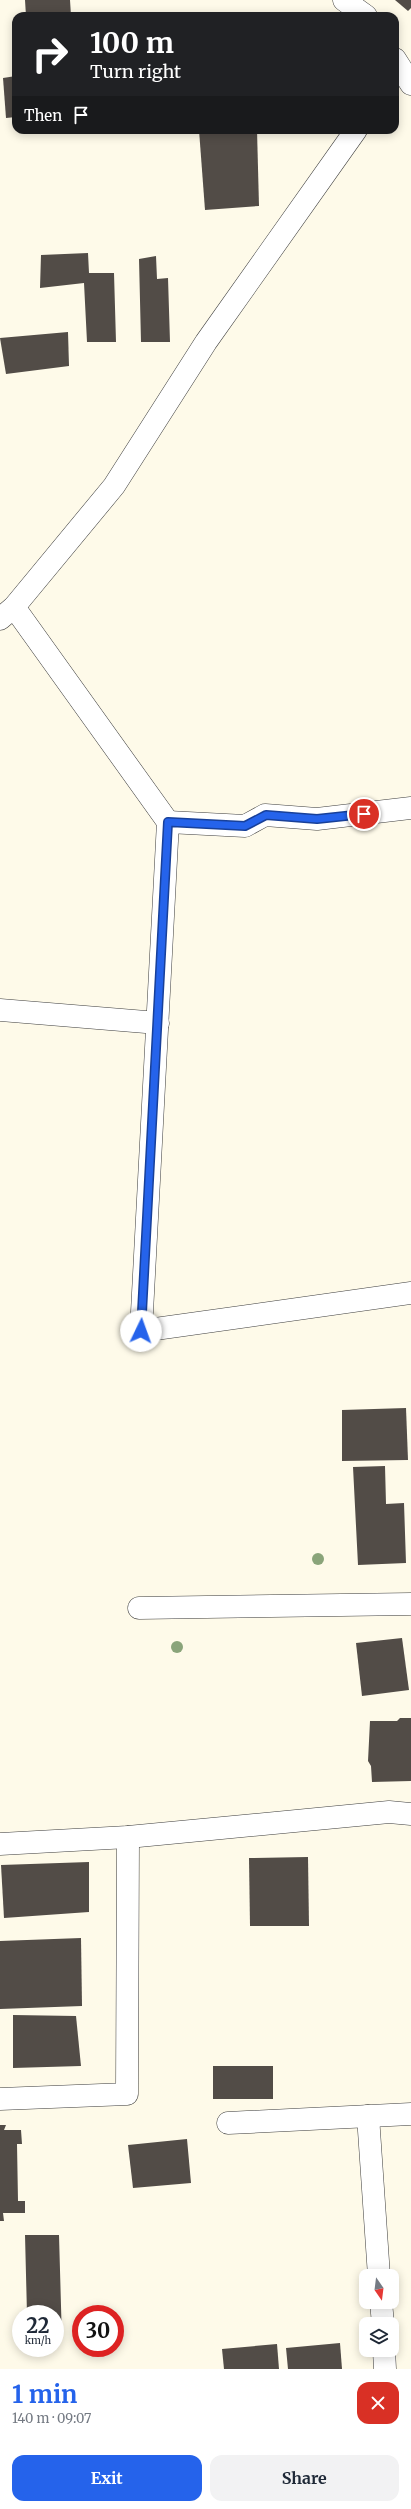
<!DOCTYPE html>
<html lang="en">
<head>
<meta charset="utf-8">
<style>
  :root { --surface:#fff; --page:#f2f2f3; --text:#1f2937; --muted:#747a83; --accent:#2563eb }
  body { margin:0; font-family:Merriweather,serif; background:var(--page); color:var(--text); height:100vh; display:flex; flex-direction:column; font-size:15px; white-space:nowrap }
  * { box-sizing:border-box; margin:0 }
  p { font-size:13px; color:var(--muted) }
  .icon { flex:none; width:22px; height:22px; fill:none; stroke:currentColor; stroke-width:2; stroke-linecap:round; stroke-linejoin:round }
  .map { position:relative; height:2369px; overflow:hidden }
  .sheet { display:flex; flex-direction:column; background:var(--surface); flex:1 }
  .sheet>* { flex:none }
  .hud { position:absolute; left:12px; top:12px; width:387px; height:122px; border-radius:12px; box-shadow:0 2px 10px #0003; background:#202124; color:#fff; overflow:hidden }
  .needle { width:26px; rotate:166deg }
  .buttons { position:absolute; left:359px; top:2269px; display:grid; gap:8px }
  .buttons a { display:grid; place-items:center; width:40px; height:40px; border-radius:8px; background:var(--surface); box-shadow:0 2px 10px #0003; font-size:20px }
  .speed { position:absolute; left:12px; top:2305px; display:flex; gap:8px; font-size:20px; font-weight:700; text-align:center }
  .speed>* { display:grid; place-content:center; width:52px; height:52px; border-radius:50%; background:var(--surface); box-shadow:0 2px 10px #0003; line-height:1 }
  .speed small { font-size:10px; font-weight:400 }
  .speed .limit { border:6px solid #d22; background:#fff; color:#111 }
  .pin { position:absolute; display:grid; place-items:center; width:34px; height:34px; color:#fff; margin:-17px; border:2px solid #fff; border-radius:50%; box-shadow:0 1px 4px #0007 }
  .me { position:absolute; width:44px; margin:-22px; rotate:3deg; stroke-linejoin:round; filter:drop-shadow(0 0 3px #0008) }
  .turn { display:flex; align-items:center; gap:14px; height:84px; padding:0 12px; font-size:18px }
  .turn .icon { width:52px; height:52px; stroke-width:2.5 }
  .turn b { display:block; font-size:28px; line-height:34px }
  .then { display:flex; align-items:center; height:38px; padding:0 12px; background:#0003; gap:8px; font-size:15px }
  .round { display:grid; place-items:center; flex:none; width:42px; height:42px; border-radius:12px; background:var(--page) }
  .overview { display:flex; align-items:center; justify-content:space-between; height:68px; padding:0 12px }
  h1 { font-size:24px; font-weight:700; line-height:30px; color:var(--accent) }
  .action { display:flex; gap:8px; margin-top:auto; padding:8px 12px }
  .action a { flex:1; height:46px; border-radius:12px; background:var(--accent); color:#fff; font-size:16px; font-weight:700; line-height:46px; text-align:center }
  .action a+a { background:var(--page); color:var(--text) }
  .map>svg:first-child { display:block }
  .building { fill:#524c47 }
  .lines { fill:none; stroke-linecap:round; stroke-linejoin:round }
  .street-casing { stroke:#3d3d3d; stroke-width:23 }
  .street { stroke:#fff; stroke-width:22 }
  .tree { fill:#8aa47a }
  .route-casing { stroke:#184099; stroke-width:10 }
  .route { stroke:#2563eb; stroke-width:7 }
</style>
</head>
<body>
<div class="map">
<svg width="411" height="2369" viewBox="0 0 411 2369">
  <rect width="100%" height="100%" fill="#fefae9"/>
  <g class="building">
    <polygon points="25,0 70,0 71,16 26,16"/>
    <polygon points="395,0 411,0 411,8 408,11"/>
    <polygon points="16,76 16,117 6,118 3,78"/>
    <polygon points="199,130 257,130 259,206 205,210"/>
    <polygon points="88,253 89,273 114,273 116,342 87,342 84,283 40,288 41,255"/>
    <polygon points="156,256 157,279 168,278 170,342 141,342 139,259"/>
    <polygon points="68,332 69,366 6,374 0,338"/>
    <polygon points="406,1408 408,1460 342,1461 342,1410"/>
    <polygon points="385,1466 386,1504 404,1503 406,1563 358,1565 353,1467"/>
    <polygon points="402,1638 409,1690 362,1696 356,1643"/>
    <polygon points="400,1718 411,1718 411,1781 372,1782 371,1766 368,1761 370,1721 397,1721"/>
    <polygon points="308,1857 309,1926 250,1926 249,1858"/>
    <polygon points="89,1862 89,1912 4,1918 1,1865"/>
    <polygon points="81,1938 82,2006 0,2009 0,1941"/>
    <polygon points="13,2015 76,2016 81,2066 13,2068"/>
    <rect x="213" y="2066" width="60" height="33"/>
    <polygon points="0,2125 6,2125 4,2130 21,2130 22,2144 17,2144 18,2201 25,2201 25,2213 3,2213 4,2221 0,2221"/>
    <polygon points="187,2139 191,2183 133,2188 128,2145"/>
    <polygon points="25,2235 59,2235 62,2341 55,2341 55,2314 27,2314"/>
    <polygon points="340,2343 342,2369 288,2369 286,2348"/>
    <polygon points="277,2344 279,2369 224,2369 222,2349"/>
  </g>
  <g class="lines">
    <defs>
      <g id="street">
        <polyline points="344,0 366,16"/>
        <polyline points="395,59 411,84"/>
        <polyline points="14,607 168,822 141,1331 411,1293"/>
        <polyline points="0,619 14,607 114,486 206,342 356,130"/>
        <polyline points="168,822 245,826 265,815 317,819 411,808"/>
        <polyline points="0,1010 158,1023"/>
        <polyline points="139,1608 411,1604"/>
        <polyline points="0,1844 128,1837 389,1812 411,1814"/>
        <polyline points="0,2099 127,2094 128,1837"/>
        <polyline points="368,2116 379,2276"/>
        <polyline points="228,2123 411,2114"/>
        <polyline points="381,2302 383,2324"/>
        <polyline points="384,2350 385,2369"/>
      </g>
    </defs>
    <use href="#street" class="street-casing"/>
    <use href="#street" class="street"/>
  </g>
  <g class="tree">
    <circle cx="318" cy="1559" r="6"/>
    <circle cx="177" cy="1647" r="6"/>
  </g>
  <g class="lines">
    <defs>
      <polyline id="route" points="141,1331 168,822 245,826 266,815 317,819 364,814"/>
    </defs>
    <use href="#route" class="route-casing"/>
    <use href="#route" class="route"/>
  </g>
</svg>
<div class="buttons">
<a><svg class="needle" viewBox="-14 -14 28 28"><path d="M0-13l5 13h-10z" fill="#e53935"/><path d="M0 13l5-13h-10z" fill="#747a83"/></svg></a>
<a><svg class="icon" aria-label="layers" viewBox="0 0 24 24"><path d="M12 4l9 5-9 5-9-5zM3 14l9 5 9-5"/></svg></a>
</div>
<div class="speed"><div>22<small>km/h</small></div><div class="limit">30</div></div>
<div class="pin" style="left:364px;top:814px;background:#d93025"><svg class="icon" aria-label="arrive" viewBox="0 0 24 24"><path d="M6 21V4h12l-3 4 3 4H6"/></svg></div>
<svg class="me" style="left:141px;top:1331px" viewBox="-20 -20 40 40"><circle r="19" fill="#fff"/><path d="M0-13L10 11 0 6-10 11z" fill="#2563eb"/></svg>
<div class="hud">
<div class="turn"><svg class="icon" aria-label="right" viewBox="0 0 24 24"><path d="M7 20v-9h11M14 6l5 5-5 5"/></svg><div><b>100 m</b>Turn right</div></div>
<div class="then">Then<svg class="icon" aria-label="arrive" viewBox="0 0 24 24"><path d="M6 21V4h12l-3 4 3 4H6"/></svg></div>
</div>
</div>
<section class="sheet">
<div class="overview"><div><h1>1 min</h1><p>140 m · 09:07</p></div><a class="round" style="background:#d93025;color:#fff"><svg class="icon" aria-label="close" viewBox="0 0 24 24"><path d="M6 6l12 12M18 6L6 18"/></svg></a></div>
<div class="action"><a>Exit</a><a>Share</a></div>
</section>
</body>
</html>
